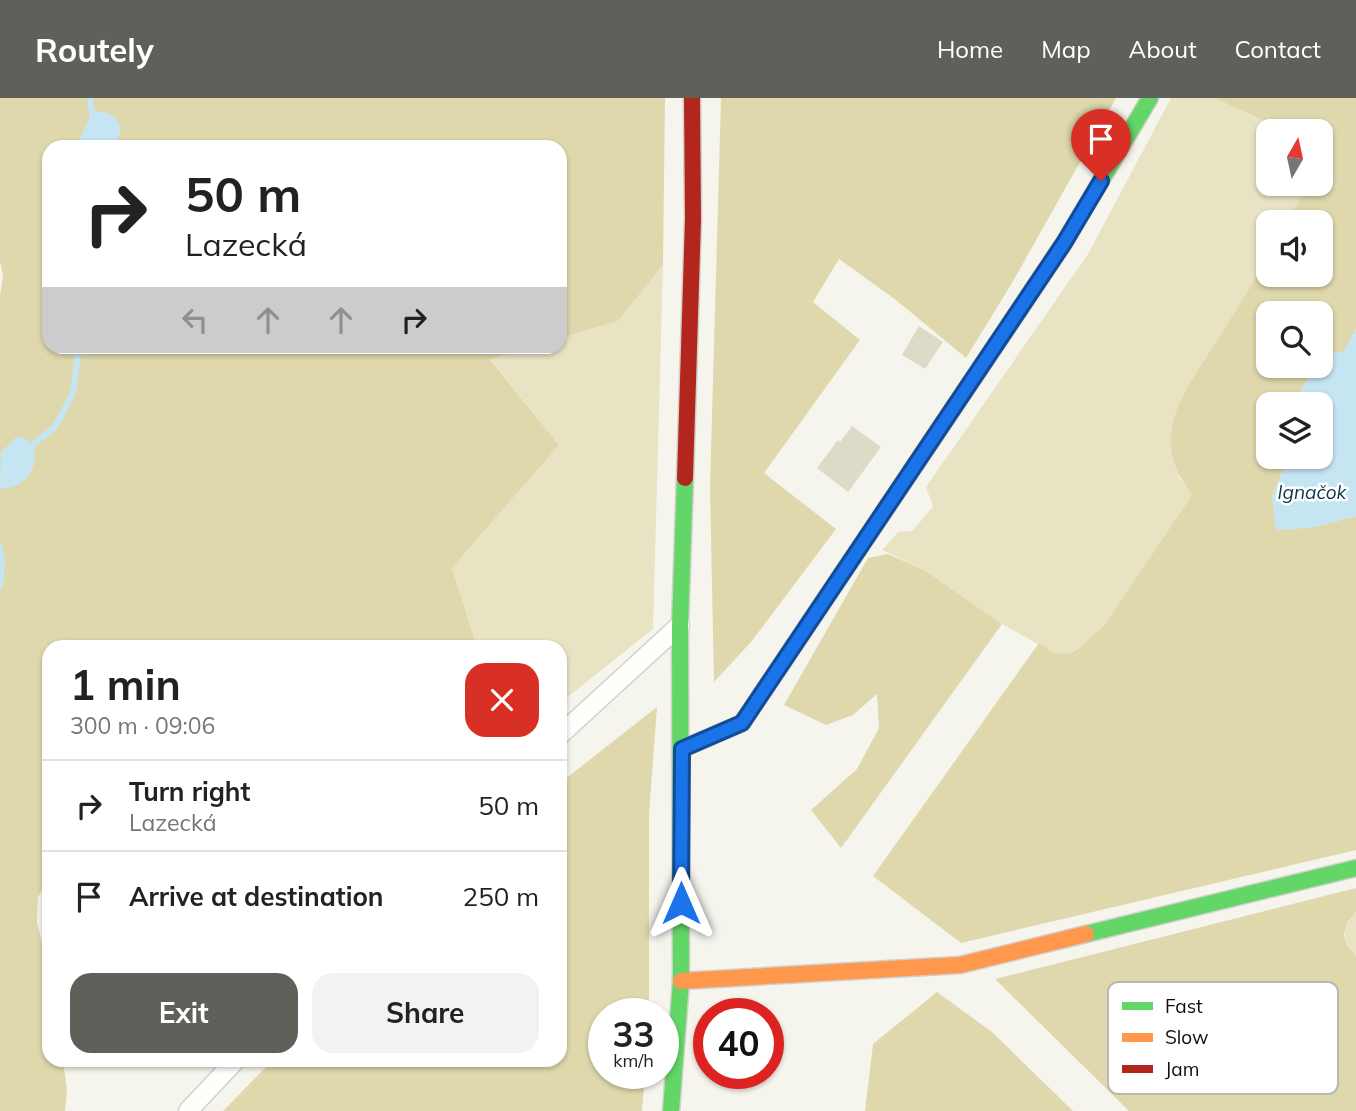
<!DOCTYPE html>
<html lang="en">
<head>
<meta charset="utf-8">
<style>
  :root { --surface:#fff; --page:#f2f2f2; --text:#222; --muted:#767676; --line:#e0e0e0; --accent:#605f59 }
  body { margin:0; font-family:Mulish,sans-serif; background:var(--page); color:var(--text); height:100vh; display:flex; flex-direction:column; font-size:26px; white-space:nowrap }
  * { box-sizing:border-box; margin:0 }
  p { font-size:23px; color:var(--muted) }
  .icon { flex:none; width:38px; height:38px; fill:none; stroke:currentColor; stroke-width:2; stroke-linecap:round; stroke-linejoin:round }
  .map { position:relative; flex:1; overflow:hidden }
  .panel { position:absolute; left:42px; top:542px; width:525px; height:427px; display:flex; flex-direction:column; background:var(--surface); border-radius:21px; box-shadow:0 2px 5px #0004 }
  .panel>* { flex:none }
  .guide { position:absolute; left:42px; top:42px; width:525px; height:214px; border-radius:21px; box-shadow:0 2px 5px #0004; background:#fff; color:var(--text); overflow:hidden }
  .needle { width:46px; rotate:9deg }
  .controls { position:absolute; left:1256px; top:21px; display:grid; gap:14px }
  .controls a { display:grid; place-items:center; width:77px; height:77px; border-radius:14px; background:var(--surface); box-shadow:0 2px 5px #0004; font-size:35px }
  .speed { position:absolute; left:588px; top:900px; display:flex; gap:14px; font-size:35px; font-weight:700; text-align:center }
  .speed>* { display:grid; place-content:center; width:91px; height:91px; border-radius:50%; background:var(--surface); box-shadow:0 2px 5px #0004; line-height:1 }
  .speed small { font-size:18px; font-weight:400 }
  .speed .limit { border:10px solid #d22; background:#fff; color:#111 }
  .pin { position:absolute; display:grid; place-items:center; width:60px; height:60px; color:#fff; margin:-72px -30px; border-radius:50% 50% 50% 0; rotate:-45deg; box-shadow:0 0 7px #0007 }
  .pin .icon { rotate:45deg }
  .me { position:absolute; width:77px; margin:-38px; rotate:0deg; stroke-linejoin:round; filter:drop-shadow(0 0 5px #0008) }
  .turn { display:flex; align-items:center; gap:24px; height:147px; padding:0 28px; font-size:32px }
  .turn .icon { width:91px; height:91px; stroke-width:2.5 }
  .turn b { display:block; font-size:49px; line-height:60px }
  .lanes { display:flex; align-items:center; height:66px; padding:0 28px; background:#0003; justify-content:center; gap:35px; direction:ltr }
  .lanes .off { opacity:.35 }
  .round { display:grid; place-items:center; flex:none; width:74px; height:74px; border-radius:21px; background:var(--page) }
  .head { display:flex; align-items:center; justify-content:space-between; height:119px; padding:0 28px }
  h1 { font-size:42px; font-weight:700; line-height:52px }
  .cta { display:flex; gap:14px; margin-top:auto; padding:14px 28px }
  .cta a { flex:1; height:80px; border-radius:21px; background:var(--accent); color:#fff; font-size:28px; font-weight:700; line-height:80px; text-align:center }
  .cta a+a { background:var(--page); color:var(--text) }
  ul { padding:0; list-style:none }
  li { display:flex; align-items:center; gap:21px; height:91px; padding:0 28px; border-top:2px solid var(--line) }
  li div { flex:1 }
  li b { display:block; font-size:26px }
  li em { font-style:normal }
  header { display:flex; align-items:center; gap:42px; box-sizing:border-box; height:98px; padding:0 35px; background:var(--accent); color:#fff }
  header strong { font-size:33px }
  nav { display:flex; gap:38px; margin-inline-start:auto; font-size:24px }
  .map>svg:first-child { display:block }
  .green { fill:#e8e3c3 }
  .forest { fill:#dfd8ac }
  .water { fill:#c6e5f3 }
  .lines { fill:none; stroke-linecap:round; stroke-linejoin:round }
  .stream { stroke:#c6e5f3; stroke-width:6 }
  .building { fill:#dddbc8 }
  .street-casing { stroke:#d1d0c9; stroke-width:21 }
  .fast-casing { stroke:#d1d0c9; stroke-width:19 }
  .slow-casing { stroke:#d1d0c9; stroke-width:19 }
  .jam-casing { stroke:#d1d0c9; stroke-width:19 }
  .street { stroke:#fefefc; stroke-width:18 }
  .fast { stroke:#63d668; stroke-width:16 }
  .slow { stroke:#ff974d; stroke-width:16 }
  .jam { stroke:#b3261e; stroke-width:16 }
  .route-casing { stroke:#114b97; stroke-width:18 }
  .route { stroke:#1a73e8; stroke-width:12 }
  .labels { text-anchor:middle; stroke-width:5; stroke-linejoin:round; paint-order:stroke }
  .water-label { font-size:19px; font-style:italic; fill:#103545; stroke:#fff }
  .key { fill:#fff; stroke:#b7b7b5; stroke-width:2 }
  .key-label { font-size:19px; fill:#0f0e09 }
</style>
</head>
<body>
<header>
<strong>Routely</strong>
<nav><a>Home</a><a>Map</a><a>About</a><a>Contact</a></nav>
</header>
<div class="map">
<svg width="1356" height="1013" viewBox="0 0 1356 1013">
  <rect width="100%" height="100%" fill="#f6f5ed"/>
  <g class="green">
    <polygon points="1171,0 1214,0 1287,33 1269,33 1269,86 1308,86 1287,124 1269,124 1269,159 1191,286 1179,379 1192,397 1098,538 1068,556 1054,555 1002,526 924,472 882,452 898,434 912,433 933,409 926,389 1088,156"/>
    <polygon points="663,167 653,531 560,605 560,550 477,549 452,470 559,347 490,260 530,249 560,248 560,240 618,223"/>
    <path d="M1356,814V858C1341,841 1342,831 1356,814Z"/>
  </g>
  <g class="forest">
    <polygon points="0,0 665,0 663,167 618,223 560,240 560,49 49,49 49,248 530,249 490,261 559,347 452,470 477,549 49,550 49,781 38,799 37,824 45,857 49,895 49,962 63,963 67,992 65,1013 0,1013 0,198 3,178 0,163"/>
    <polygon points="721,0 1116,0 1012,185 966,260 896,202 839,161 813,204 860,242 764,375 836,431 751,544 714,584 710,389"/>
    <path d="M1214,0H1356V231L1344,253L1321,259V215H1269V268H1316L1300,294L1298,306H1269V359H1288L1272,399L1310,430L1356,418V752L961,845L873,778L1039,545L1054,555L1068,556L1079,550L1104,528L1192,397C1179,379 1169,361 1171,338C1173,305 1198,273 1215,246C1233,217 1251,188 1269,159V177H1321V124H1287L1308,86H1321V33H1287Z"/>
    <polygon points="888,456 924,472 1002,526 841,750 811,712 857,671 879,630 877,596 853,617 826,627 784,607 868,460"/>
    <polygon points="657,609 649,717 649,915 604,915 604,975 645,975 642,1013 223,1013 272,963 560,962 560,685"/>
    <polygon points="1356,790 1356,814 1348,824 1344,837 1347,847 1356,858 1356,1013 1129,1013 995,881"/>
    <polygon points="937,894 992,934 1073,1013 865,1013 873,946"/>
  </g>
  <g class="water">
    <path d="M93,13C118,13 127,28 114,49H78L80,40Z"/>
    <polygon points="1356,231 1356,418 1310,430 1276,432 1272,399 1288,359 1321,359 1321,306 1298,306 1300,294 1316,268 1321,268 1321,258 1344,253"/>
    <path d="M17,338C21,339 25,340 28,343C47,360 25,394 0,390L1,354Z"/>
  </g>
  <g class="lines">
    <g class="stream">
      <polyline points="90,0 93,23"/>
      <polyline points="27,351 55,329 73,295 79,248"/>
      <polyline points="0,449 2,463 0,488"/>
    </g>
  </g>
  <g class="building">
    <polygon points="919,228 943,244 925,271 902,257"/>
    <polygon points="852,328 881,349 848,394 817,370 838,342 840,344"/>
  </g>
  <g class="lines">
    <defs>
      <g id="street">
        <polyline points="560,637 680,527"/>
        <polyline points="188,1013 236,962"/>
      </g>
      <g id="fast">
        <polyline points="985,263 1064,145 1150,0"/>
        <polyline points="1086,836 1356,770"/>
        <polyline points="671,1013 681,883 680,527 685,380"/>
      </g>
      <g id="slow">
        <polyline points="682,651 742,625 985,263"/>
        <polyline points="681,883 960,867 1086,836"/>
      </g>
      <polyline id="jam" points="685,380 693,121 692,0"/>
    </defs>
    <use href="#street" class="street-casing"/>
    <use href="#fast" class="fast-casing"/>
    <use href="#slow" class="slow-casing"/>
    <use href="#jam" class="jam-casing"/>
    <use href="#street" class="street"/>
    <use href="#fast" class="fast"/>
    <use href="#slow" class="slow"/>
    <use href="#jam" class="jam"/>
  </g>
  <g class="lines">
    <defs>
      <polyline id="route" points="681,805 682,651 742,625 1064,145 1101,83"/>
    </defs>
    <use href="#route" class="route-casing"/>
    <use href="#route" class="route"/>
  </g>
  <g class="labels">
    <g class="water-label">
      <text x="1312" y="401">Ignačok</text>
    </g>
  </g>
  <rect x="1108" y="884" width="230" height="112" rx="10" class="key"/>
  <rect x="1122" y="904" width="31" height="8" fill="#63d668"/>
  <rect x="1122" y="935" width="31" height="9" fill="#ff974d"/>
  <rect x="1122" y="967" width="31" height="8" fill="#b3261e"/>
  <g class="key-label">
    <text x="1165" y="915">Fast</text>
    <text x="1165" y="946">Slow</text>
    <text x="1165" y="978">Jam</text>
  </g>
</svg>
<div class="controls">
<a><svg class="needle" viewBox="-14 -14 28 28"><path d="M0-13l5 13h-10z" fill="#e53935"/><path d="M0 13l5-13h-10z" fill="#767676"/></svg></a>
<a><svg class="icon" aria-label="sound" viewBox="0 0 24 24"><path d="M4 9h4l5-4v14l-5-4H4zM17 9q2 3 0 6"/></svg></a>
<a><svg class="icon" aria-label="search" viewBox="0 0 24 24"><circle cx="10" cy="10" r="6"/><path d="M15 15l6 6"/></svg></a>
<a><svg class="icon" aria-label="layers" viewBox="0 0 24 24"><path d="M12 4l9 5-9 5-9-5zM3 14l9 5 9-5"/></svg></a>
</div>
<div class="speed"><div>33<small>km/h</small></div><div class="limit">40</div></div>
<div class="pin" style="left:1101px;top:83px;background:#d93025"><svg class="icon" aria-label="arrive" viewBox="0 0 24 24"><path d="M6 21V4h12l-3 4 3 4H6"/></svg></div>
<svg class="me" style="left:681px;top:805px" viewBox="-20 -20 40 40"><path d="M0-17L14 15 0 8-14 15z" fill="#1a73e8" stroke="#fff" stroke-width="4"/></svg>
<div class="guide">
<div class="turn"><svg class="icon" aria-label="right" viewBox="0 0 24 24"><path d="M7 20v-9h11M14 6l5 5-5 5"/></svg><div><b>50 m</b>Lazecká</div></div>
<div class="lanes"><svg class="icon off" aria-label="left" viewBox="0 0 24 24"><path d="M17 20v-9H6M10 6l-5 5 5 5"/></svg><svg class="icon off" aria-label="ahead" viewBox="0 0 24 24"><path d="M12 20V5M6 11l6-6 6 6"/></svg><svg class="icon off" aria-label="ahead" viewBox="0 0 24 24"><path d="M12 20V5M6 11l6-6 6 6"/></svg><svg class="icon" aria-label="right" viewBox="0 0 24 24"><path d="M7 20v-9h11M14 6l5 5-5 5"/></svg></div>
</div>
<section class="panel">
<div class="head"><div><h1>1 min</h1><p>300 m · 09:06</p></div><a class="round" style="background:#d93025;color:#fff"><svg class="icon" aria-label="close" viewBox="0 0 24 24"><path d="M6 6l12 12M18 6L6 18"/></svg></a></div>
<ul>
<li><svg class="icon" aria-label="right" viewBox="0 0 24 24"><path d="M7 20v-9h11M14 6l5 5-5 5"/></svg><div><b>Turn right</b><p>Lazecká</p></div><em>50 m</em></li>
<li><svg class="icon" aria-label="arrive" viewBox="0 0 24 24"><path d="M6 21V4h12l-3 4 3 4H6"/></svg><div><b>Arrive at destination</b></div><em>250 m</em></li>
</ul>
<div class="cta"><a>Exit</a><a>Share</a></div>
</section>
</div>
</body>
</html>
